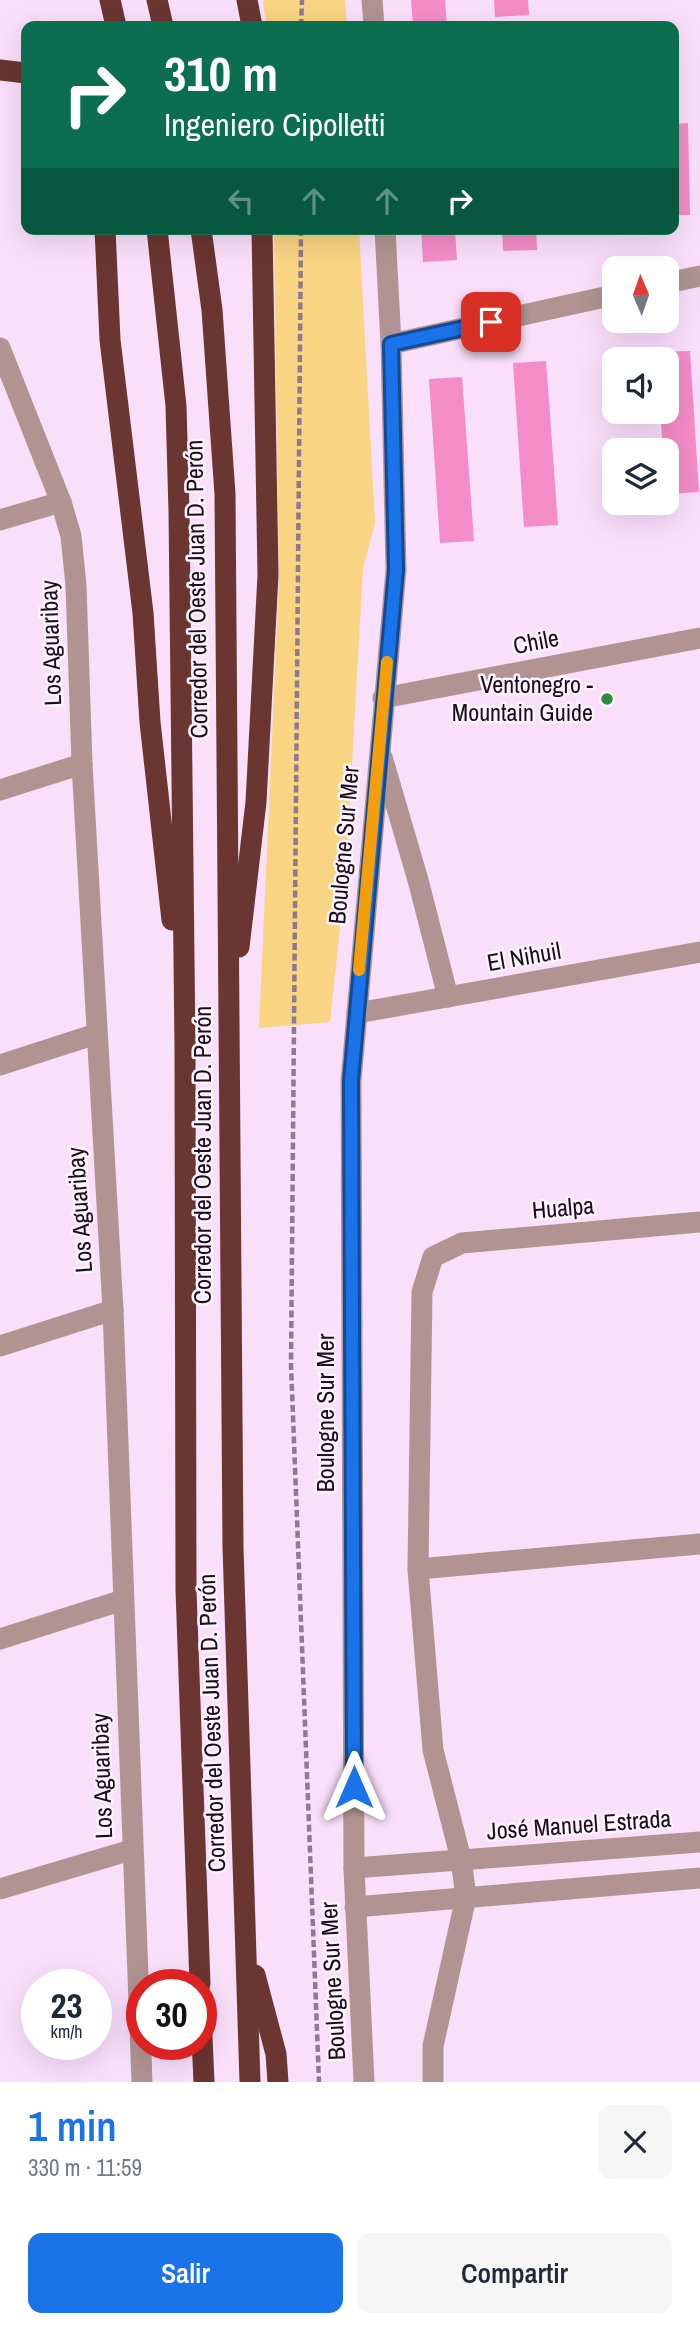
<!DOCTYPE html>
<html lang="es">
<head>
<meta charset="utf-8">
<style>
  :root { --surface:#fff; --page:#f6f6f7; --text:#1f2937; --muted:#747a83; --accent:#1a73e8 }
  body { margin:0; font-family:"Archivo Narrow",sans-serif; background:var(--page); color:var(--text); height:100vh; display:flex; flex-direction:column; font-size:26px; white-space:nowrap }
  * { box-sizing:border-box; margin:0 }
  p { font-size:23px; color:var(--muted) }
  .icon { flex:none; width:38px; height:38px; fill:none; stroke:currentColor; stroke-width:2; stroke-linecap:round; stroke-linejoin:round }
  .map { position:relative; height:2082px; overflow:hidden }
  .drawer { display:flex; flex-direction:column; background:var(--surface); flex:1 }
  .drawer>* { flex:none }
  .top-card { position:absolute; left:21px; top:21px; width:658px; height:214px; border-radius:14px; box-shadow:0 7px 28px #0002; background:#0b6e4f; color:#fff; overflow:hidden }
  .needle { width:46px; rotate:358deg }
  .tools { position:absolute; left:602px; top:256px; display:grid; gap:14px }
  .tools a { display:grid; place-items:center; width:77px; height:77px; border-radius:14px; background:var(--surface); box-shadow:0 7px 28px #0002; font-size:35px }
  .speed { position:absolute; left:21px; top:1969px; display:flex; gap:14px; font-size:35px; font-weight:700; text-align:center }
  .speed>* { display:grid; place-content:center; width:91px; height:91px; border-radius:50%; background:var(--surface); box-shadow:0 7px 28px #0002; line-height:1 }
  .speed small { font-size:18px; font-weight:400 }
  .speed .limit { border:10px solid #d22; background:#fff; color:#111 }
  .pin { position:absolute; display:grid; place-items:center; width:60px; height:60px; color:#fff; margin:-30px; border-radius:14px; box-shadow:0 4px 10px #0006 }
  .me { position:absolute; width:77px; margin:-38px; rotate:0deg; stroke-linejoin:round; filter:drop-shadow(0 0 5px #0008) }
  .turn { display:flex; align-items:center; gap:24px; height:147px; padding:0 28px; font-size:32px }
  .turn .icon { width:91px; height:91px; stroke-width:2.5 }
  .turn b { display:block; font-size:49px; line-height:60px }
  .lanes { display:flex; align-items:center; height:66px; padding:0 28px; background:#0003; justify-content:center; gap:35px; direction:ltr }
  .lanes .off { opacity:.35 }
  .round { display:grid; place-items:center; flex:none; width:74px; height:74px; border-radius:14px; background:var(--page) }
  .summary { display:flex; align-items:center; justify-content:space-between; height:119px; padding:0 28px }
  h1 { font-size:42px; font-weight:600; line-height:52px; color:var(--accent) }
  .cta { display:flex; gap:14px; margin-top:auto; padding:14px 28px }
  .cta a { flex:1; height:80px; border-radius:14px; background:var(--accent); color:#fff; font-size:28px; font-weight:600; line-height:80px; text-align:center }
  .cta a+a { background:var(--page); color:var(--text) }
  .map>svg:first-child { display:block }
  .green { fill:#f9d483 }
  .building { fill:#f48cc8 }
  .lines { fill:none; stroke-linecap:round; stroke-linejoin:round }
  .path { stroke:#8f7990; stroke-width:4.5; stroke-dasharray:7 3.5; stroke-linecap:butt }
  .minor { stroke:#b19491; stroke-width:21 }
  .highway { stroke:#6b3531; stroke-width:21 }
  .route-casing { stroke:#114b97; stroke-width:18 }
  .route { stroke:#1a73e8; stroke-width:12 }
  .slow { stroke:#f59e0b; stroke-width:12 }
  .poi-dot { fill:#308b3b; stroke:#fcf3fd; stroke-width:2.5 }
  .labels { text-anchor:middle; stroke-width:5; stroke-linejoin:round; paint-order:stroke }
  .street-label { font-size:24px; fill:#1b0b1b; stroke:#fcf3fd }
  .poi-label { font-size:24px; fill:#1b0b1b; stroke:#fcf3fd; text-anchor:end }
</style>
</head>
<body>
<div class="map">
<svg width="700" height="2082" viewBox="0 0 700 2082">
  <rect width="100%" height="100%" fill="#fadffb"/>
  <g class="green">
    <polygon points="263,0 345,0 347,26 266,26"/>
    <polygon points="274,229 359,229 375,523 363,568 346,872 330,1022 259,1028 279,582"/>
  </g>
  <g class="building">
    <polygon points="411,0 445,0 447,26 413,26"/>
    <polygon points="494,0 528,0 529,15 495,17"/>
    <polygon points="688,123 690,215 674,215 674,124"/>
    <polygon points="421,229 455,229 457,260 423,262"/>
    <polygon points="502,229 536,229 537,250 503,251"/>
    <polygon points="690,351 699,492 667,494 667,450 663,450 660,411 667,411 667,359 657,359 656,352"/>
    <polygon points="546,361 558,525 524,527 513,363"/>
    <polygon points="462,377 474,541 440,543 429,379"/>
  </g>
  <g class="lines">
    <g class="path">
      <polyline points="301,26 302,0"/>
      <polyline points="301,229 291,1365 319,2082"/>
    </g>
    <g class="minor">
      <polyline points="372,0 374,26"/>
      <polyline points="667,283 700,276"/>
      <polyline points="391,344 614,295"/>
      <polyline points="0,348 61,502 71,536 76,585 82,764 113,1310 142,2082"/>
      <polyline points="0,520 61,502"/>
      <polyline points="383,698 700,638"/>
      <polyline points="382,757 418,880 448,997"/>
      <polyline points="0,790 82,764"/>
      <polyline points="357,1013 700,952"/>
      <polyline points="0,1065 96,1034"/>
      <polyline points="0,1346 113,1310"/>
      <polyline points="418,1569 700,1544"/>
      <polyline points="0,1639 123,1600"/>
      <polyline points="354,1868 700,1842"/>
      <polyline points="0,1889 131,1850"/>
      <polyline points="355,1907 700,1878"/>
      <polyline points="364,2082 354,1868 351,1081 396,570 391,344 385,229"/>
      <polyline points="433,2082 433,2046 466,1897 461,1859 433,1750 418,1569 422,1292 433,1257 462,1243 700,1222"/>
    </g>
    <g class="highway">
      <polyline points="110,0 116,26"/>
      <polyline points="157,0 163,26"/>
      <polyline points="247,0 252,26"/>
      <polyline points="0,70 26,73"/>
      <polyline points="105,229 110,340 143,613 150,722 172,920"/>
      <polyline points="157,229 176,406 179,511 185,1048 186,1590 200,1984"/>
      <polyline points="201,229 212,310 225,494 233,1547 250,2082"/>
      <polyline points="239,947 256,802 268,575 262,229"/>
      <polyline points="255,1975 276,2054 278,2082"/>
      <polyline points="201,2015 204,2082"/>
    </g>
  </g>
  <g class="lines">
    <defs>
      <polyline id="route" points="354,1787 351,1081 396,570 391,344 491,322"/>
    </defs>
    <use href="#route" class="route-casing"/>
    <use href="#route" class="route"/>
    <polyline class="slow" points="359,970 387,662"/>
  </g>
  <circle class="poi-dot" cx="607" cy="699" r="7"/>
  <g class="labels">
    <g class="street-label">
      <text transform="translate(197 589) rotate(-91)" y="8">Corredor del Oeste Juan D. Perón</text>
      <text transform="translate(536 642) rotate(-11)" y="8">Chile</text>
      <text transform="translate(51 643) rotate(-92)" y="8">Los Aguaribay</text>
      <text transform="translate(344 845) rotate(-85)" y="8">Boulogne Sur Mer</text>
      <text transform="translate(524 957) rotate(-10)" y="8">El Nihuil</text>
      <text transform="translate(203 1155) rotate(-90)" y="8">Corredor del Oeste Juan D. Perón</text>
      <text transform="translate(563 1208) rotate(-5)" y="8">Hualpa</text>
      <text transform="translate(80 1210) rotate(-94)" y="8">Los Aguaribay</text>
      <text transform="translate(326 1413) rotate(-90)" y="8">Boulogne Sur Mer</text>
      <text transform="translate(212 1723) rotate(-92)" y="8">Corredor del Oeste Juan D. Perón</text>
      <text transform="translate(102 1776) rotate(-92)" y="8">Los Aguaribay</text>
      <text transform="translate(579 1825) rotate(-4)" y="8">José Manuel Estrada</text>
      <text transform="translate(333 1981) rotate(-93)" y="8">Boulogne Sur Mer</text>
    </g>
    <g class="poi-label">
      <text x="593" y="693">Ventonegro -<tspan x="593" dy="28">Mountain Guide</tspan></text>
    </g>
  </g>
</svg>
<div class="tools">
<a><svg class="needle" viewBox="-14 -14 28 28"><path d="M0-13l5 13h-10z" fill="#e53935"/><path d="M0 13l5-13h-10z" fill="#747a83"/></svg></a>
<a><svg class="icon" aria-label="sound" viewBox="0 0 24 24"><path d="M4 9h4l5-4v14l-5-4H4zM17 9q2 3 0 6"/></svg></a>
<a><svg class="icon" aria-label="layers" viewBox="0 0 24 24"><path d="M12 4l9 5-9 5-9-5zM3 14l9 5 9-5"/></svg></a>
</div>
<div class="speed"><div>23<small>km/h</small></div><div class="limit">30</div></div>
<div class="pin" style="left:491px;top:322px;background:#d93025"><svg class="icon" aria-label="arrive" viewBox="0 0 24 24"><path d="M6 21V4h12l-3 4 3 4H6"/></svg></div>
<svg class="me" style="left:354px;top:1787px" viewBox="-20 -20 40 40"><path d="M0-17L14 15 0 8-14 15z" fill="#1a73e8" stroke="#fff" stroke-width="4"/></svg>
<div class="top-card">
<div class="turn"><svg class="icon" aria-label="right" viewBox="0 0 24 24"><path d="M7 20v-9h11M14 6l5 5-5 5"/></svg><div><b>310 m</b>Ingeniero Cipolletti</div></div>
<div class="lanes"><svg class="icon off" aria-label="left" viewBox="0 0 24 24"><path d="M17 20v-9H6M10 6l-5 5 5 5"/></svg><svg class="icon off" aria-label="ahead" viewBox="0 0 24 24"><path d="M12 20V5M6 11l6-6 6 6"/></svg><svg class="icon off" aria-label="ahead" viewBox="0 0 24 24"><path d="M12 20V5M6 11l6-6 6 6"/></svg><svg class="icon" aria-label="right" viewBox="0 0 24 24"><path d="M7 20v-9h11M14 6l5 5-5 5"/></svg></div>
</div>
</div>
<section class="drawer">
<div class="summary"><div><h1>1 min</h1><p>330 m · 11:59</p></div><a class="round"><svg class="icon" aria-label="close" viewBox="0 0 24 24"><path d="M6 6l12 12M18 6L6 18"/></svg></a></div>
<div class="cta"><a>Salir</a><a>Compartir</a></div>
</section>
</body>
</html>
